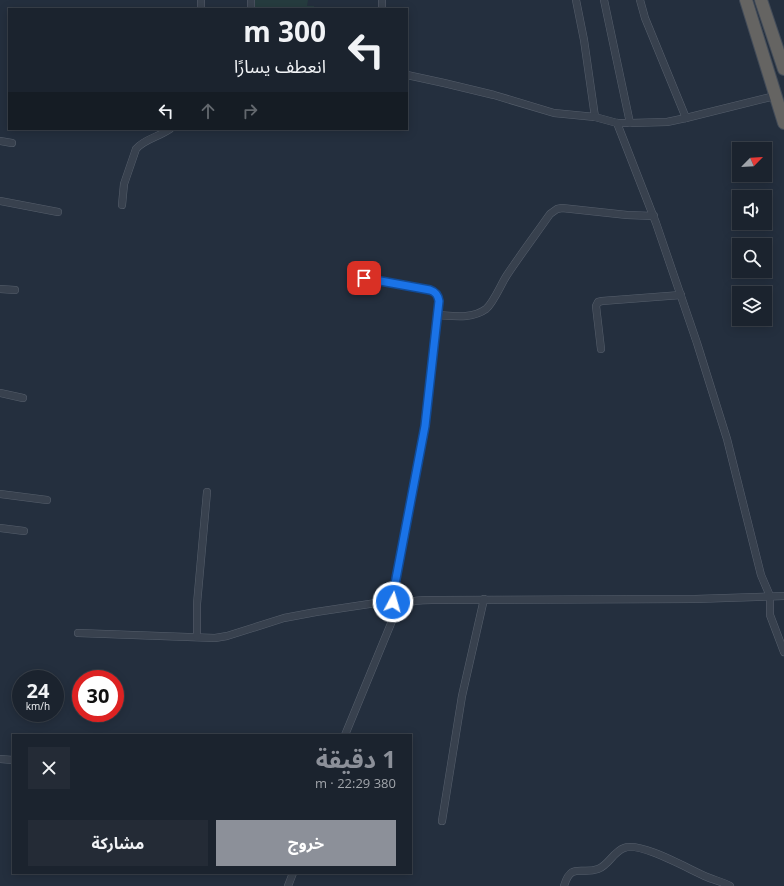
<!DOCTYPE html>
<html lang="ar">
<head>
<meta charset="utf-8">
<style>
  :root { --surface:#1b232e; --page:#242b36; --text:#f1f3f6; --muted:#a0a4aa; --line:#39404a; --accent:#8c9099 }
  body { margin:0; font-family:"Open Sans","Noto Sans Arabic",sans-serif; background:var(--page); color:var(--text); direction:rtl; height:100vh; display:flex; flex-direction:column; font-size:15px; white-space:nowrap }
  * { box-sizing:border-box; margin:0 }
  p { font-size:13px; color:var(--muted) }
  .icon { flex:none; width:22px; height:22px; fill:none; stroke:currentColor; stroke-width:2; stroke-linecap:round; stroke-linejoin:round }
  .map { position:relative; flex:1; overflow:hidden; direction:ltr }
  .sheet { position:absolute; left:12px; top:734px; width:400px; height:140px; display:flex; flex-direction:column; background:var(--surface); border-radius:0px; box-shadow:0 2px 10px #0003,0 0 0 1px var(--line); direction:rtl }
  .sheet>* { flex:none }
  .hud { position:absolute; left:8px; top:8px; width:400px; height:122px; border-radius:0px; box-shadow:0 2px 10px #0003,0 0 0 1px var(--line); direction:rtl; background:#1b232e; color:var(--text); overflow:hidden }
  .needle { width:26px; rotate:66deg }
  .tools { position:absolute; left:732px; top:142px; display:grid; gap:8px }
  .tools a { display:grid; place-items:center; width:40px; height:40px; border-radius:0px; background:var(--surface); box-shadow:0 2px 10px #0003,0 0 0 1px var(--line); font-size:20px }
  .speed { position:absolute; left:12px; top:670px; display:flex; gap:8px; font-size:20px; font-weight:700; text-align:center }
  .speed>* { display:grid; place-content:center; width:52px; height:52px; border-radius:50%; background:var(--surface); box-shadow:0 2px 10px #0003,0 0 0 1px var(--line); line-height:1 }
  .speed small { font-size:10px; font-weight:400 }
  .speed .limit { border:6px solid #d22; background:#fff; color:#111 }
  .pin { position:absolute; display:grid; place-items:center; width:34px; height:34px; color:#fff; margin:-17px; border-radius:8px; box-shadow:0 2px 6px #0006 }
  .me { position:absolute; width:44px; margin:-22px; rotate:6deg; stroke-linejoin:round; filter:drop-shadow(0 0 3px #0008) }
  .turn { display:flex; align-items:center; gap:14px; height:84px; padding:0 16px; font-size:18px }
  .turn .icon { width:52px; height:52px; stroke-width:2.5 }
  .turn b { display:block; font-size:28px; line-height:34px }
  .lanes { display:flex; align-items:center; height:38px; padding:0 16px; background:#0003; justify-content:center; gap:20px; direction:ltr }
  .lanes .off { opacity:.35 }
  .round { display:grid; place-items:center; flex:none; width:42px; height:42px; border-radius:0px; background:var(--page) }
  .headline { display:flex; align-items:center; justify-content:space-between; height:68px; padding:0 16px }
  h1 { font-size:24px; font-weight:700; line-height:30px; color:var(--accent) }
  .primary-button { display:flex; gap:8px; margin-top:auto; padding:8px 16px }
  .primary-button a { flex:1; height:46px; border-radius:0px; background:var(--accent); color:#fff; font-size:16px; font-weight:700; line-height:46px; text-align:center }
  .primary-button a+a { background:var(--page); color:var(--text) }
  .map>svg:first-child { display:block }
  .green { fill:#263c3f }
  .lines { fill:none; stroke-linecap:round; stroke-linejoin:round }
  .minor-casing { stroke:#565f6c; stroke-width:8 }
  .trunk-casing { stroke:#434c59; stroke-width:14 }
  .minor { stroke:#38414e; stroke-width:7 }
  .trunk { stroke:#656462; stroke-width:12 }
  .route-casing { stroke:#114b97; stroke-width:10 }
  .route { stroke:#1a73e8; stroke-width:7 }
</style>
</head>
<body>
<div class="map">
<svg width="784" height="886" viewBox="0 0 784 886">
  <rect width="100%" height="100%" fill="#242f3e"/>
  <polygon class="green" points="255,0 308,0 307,6 314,6 314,9 262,9 255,8"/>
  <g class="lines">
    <defs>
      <g id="minor">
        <polyline points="201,0 201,9"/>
        <polyline points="382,0 382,9"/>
        <polyline points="576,0 584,40 595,117"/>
        <polyline points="604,0 630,123"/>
        <polyline points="640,0 645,18 686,118"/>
        <polyline points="251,9 251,0"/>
        <polyline points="407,75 444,83 494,95 554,113 595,117 617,123 630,123 667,122 686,118 775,96"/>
        <polyline points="617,123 656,223 697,343 727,439 761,575 770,596 770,615 784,652"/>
        <polyline points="0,141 12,143"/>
        <polyline points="0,201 58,212"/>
        <path d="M122,205L124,184L136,149C144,139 159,137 170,129"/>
        <path d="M364,278L430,290C436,292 438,295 439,301L425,426L393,596V602L400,608"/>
        <polyline points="0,289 15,290"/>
        <path d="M438,315C454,316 472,319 486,309C494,302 501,284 507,275C521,254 536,234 550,214L557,209L562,208L627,215L654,216"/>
        <polyline points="601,349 596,306 598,302 602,301 681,295"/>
        <polyline points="0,393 23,398"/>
        <polyline points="0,494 47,500"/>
        <polyline points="0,528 24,531"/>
        <polyline points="78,633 215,638 227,636 284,618 316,612 376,603 393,602"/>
        <polyline points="197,637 197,604 207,492"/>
        <path d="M345,735L392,621C394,617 397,610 401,607C410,599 426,600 438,600L695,599L784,596"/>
        <polyline points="0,759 13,760"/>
        <polyline points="442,821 462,696 484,599"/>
        <polyline points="288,886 293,873"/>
        <path d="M564,886C571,862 581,875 598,869C609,865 613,852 624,848C640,841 690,870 707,877C714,880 723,882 730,886"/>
      </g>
      <g id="trunk">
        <polyline points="746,0 784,123"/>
        <polyline points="761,0 784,69"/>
      </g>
    </defs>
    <use href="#minor" class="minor-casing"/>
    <use href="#trunk" class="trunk-casing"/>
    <use href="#minor" class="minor"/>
    <use href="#trunk" class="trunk"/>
  </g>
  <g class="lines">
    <defs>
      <path id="route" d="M364,278L430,290C436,292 438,295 439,301L425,426L395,584L393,602"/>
    </defs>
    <use href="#route" class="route-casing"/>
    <use href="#route" class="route"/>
  </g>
</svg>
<div class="tools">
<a><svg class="needle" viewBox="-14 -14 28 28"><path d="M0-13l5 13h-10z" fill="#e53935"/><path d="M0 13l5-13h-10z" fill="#a0a4aa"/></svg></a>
<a><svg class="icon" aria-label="sound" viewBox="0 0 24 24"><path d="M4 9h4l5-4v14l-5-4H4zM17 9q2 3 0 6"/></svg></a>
<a><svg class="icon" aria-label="search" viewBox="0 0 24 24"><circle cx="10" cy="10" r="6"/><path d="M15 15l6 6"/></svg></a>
<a><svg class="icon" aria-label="layers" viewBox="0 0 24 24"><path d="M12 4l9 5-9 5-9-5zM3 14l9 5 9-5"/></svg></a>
</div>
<div class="speed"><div>24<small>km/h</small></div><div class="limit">30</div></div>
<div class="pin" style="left:364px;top:278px;background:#d93025"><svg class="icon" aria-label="arrive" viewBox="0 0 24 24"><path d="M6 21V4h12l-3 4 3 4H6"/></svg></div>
<svg class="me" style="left:393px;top:602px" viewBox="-20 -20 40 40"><circle r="17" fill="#1a73e8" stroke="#fff" stroke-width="3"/><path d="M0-11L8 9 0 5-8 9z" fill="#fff"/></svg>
<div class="hud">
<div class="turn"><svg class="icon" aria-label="left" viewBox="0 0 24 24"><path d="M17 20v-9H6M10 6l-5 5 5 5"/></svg><div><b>300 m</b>انعطف يسارًا</div></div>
<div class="lanes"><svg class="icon" aria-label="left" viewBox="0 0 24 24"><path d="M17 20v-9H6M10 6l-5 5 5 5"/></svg><svg class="icon off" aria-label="ahead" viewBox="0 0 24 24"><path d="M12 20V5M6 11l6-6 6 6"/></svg><svg class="icon off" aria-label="right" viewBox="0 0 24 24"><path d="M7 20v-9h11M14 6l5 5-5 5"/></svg></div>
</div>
<section class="sheet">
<div class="headline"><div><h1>1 دقيقة</h1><p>380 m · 22:29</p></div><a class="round"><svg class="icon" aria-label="close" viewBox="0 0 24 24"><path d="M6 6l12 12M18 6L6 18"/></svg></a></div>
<div class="primary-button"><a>خروج</a><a>مشاركة</a></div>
</section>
</div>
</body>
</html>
